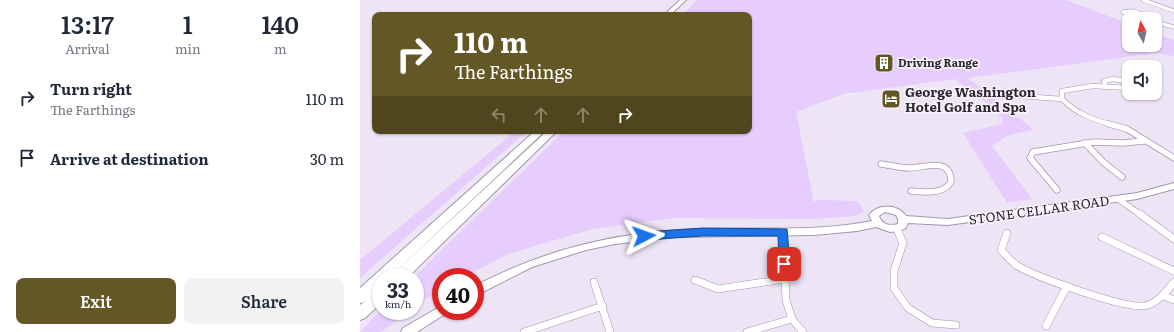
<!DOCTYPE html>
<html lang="en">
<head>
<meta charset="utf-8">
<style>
  :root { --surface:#fff; --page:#f2f2f3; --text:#1f2937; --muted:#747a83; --accent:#635825 }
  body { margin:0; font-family:Literata,serif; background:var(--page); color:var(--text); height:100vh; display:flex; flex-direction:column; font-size:15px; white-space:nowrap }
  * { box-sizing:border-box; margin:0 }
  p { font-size:13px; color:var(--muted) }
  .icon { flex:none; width:22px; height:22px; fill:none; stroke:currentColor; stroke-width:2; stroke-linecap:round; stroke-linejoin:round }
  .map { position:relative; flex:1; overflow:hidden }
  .drawer { display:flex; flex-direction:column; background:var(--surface); width:360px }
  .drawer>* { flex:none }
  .hud { position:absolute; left:12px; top:12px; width:380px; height:122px; border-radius:8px; box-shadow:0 1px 3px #0004; background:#635825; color:#fff; overflow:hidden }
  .needle { width:26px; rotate:352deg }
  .fabs { position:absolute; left:762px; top:12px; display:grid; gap:8px }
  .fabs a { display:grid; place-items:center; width:40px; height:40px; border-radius:8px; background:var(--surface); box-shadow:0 1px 3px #0004; font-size:20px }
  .speed { position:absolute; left:12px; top:268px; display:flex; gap:8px; font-size:20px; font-weight:700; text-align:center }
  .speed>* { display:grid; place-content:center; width:52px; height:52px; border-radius:50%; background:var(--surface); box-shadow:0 1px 3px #0004; line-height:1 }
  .speed small { font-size:10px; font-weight:400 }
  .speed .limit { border:6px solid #d22; background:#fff; color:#111 }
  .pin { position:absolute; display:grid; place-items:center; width:34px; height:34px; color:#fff; margin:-17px; border-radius:8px; box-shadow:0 2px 6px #0006 }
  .me { position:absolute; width:44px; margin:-22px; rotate:86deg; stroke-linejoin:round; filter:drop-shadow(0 0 3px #0008) }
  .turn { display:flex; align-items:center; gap:14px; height:84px; padding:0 16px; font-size:18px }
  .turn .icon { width:52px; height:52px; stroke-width:2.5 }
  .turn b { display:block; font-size:28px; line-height:34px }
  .lanes { display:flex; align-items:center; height:38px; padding:0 16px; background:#0003; justify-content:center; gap:20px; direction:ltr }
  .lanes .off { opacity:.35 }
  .eta { display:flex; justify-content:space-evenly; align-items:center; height:68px; text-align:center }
  .eta b { font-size:24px; font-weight:600; line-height:28px }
  .action { display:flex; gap:8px; margin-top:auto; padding:8px 16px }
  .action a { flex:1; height:46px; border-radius:8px; background:var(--accent); color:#fff; font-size:16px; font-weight:600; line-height:46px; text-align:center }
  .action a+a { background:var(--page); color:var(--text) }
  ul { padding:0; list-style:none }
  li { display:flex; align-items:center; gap:12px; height:60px; padding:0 16px }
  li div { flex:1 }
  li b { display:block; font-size:15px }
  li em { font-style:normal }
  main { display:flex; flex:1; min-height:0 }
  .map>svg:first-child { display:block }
  .green { fill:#e6cdfe }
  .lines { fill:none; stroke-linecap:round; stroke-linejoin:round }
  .street-far3-casing { stroke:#a199a9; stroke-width:4.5 }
  .street-far2-casing { stroke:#a199a9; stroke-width:5.5 }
  .street-far1-casing { stroke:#a199a9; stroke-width:7 }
  .street-casing { stroke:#a199a9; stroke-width:8 }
  .secondary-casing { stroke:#a199a9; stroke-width:2 }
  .highway-casing { stroke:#a199a9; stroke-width:2 }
  .street-far3 { stroke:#fff; stroke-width:3.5 }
  .street-far2 { stroke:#fff; stroke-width:4.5 }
  .street-far1 { stroke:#fff; stroke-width:5.5 }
  .street { stroke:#fff; stroke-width:7 }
  .secondary { fill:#fff; fill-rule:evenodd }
  .highway { fill:#fff; fill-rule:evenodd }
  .route { fill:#1a73e8; stroke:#114b97 }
  .labels { text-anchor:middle; stroke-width:3.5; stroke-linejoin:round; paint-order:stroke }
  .far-poi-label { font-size:11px; font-weight:bold; fill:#2a272d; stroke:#f8f3fe; text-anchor:start }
  .poi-label { font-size:13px; font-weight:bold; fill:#2a272d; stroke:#f8f3fe; text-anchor:start }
  .street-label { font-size:13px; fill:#2a272d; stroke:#f8f3fe }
</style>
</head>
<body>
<main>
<section class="drawer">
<div class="eta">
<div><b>13:17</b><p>Arrival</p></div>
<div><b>1</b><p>min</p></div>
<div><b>140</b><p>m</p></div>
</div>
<ul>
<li><svg class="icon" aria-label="right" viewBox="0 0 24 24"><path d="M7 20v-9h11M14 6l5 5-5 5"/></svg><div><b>Turn right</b><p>The Farthings</p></div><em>110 m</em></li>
<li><svg class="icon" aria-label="arrive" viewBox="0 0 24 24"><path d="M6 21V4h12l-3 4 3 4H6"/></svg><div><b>Arrive at destination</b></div><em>30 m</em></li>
</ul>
<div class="action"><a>Exit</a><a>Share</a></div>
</section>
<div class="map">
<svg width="814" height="332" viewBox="0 0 814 332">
  <rect width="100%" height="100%" fill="#ede4f6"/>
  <g class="green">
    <polygon points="337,0 706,0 769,24 769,45 795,45 795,33 814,40 814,56 791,52 789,54 608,78 674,130 649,135 632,146 672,199 647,203 603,133 642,124 642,118 627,106 626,103 595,79 483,94 436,112 454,203 457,200 498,201 504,212 494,216 452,219 315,218 232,229 148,254 104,277 81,277 81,289 55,306 54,277 204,131 389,131 389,15 322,15"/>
    <polygon points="155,131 167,131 0,278 0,260"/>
    <polygon points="21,310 49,311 21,332 0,332"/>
  </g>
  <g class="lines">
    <defs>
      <g id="street-far3">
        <polyline points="783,0 814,11"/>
        <polyline points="778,15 782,14 774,11 763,12 787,19"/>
        <polyline points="795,22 814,27"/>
      </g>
      <g id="street-far2">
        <polyline points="745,85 744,81 753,79 769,81"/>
        <polyline points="660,96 702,99"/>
        <path d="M752,125C732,119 717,114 702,99V91L733,86L769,88"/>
      </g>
      <g id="street-far1">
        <polyline points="749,124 767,129 814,158"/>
        <polyline points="725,143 743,162 762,177"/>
        <path d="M521,164C530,165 540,168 549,168C565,168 591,156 591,182C583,195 564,192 551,191"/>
        <polyline points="697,190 670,158 673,152 734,142 763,143 784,141"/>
        <polyline points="758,199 781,215"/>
      </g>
      <g id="street">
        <polyline points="780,214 814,239"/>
        <polyline points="537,229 543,243 534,271 534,288 548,308 572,323 596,325"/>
        <polyline points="423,232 426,300 432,319 443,332"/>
        <path d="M647,233L641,250C646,255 651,261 656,265C675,277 763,308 783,306C796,305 807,291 814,282"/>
        <polyline points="742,237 814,271"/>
        <polyline points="335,280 358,289 425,279"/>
        <polyline points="234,282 250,332"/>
        <polyline points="804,296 814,300"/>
        <polyline points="686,326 707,286"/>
        <polyline points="164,332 243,306"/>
        <polyline points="387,332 432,319"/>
      </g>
      <g id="secondary">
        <path d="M814,183V189L777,199L588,225L548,223L546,228L539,231L530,232L516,227L497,231L454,235L315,237L255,244L226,250L172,267L115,296V286C187,248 264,230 345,229C401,227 457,232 512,221L509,215C518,203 538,204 546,216L588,219L777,193ZM525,212L536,215L538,219V224C530,226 522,225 519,216Z"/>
        <polygon points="81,306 81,311 87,311 85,314 57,332 41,332 43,328"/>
      </g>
      <g id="highway">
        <polygon points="320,0 326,0 310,15 304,15"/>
        <polygon points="175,131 185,131 30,277 21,277 21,285 16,290 21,288 21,303 5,318 0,320 0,305 4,302 0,303 0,288"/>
        <polygon points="187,131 197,131 48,277 32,277 34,273"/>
      </g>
    </defs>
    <use href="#street-far3" class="street-far3-casing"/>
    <use href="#street-far2" class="street-far2-casing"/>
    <use href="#street-far1" class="street-far1-casing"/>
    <use href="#street" class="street-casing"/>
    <use href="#secondary" class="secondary-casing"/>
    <use href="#highway" class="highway-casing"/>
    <use href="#street-far3" class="street-far3"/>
    <use href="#street-far2" class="street-far2"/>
    <use href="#street-far1" class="street-far1"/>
    <use href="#street" class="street"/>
    <use href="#secondary" class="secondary"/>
    <use href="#highway" class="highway"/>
  </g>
  <polygon class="route" points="343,228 427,229 430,264 429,267 420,267 419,264 418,236 343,236 284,240 278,236 284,232"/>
  <defs>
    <symbol id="building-square" viewBox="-11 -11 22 22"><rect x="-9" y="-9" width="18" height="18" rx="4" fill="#635825" stroke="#f8f3fe"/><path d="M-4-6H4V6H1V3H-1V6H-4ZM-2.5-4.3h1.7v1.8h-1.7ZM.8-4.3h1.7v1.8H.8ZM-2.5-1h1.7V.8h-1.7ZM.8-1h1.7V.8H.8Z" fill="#fff"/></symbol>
    <symbol id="hotel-square" viewBox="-11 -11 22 22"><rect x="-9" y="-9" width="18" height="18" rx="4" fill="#635825" stroke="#f8f3fe"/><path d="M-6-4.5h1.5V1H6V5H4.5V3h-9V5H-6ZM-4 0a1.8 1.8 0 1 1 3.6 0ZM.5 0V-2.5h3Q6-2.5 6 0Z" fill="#fff"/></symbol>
  </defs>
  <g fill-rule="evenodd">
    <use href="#building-square" x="513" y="52" width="22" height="22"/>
    <use href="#hotel-square" x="520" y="88" width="22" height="22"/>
  </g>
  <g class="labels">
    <g class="far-poi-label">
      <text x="538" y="67">Driving Range</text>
    </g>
    <g class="poi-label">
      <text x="545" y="97">George Washington<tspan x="545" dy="15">Hotel Golf and Spa</tspan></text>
    </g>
    <g class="street-label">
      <text transform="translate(679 210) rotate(-8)" y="5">STONE CELLAR ROAD</text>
    </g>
  </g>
</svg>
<div class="fabs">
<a><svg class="needle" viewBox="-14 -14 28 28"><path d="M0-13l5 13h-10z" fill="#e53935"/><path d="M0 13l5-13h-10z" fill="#747a83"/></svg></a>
<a><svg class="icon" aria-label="sound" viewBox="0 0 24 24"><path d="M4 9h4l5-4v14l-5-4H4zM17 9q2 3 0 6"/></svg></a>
</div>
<div class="speed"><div>33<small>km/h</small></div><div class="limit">40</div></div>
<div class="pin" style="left:424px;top:264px;background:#d93025"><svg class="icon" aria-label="arrive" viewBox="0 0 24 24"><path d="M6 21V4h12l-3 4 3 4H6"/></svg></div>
<svg class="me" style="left:284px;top:236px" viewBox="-20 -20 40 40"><path d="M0-17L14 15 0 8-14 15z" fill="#1a73e8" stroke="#fff" stroke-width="4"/></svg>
<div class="hud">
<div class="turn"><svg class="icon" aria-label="right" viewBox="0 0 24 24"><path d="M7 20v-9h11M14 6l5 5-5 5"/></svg><div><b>110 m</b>The Farthings</div></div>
<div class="lanes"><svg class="icon off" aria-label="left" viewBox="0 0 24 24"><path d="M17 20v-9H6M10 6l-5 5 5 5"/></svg><svg class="icon off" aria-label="ahead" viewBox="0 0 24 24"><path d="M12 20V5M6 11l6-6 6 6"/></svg><svg class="icon off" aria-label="ahead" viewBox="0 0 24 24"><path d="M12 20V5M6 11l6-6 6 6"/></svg><svg class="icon" aria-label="right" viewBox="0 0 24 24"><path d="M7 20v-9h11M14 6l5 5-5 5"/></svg></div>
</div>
</div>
</main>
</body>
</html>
